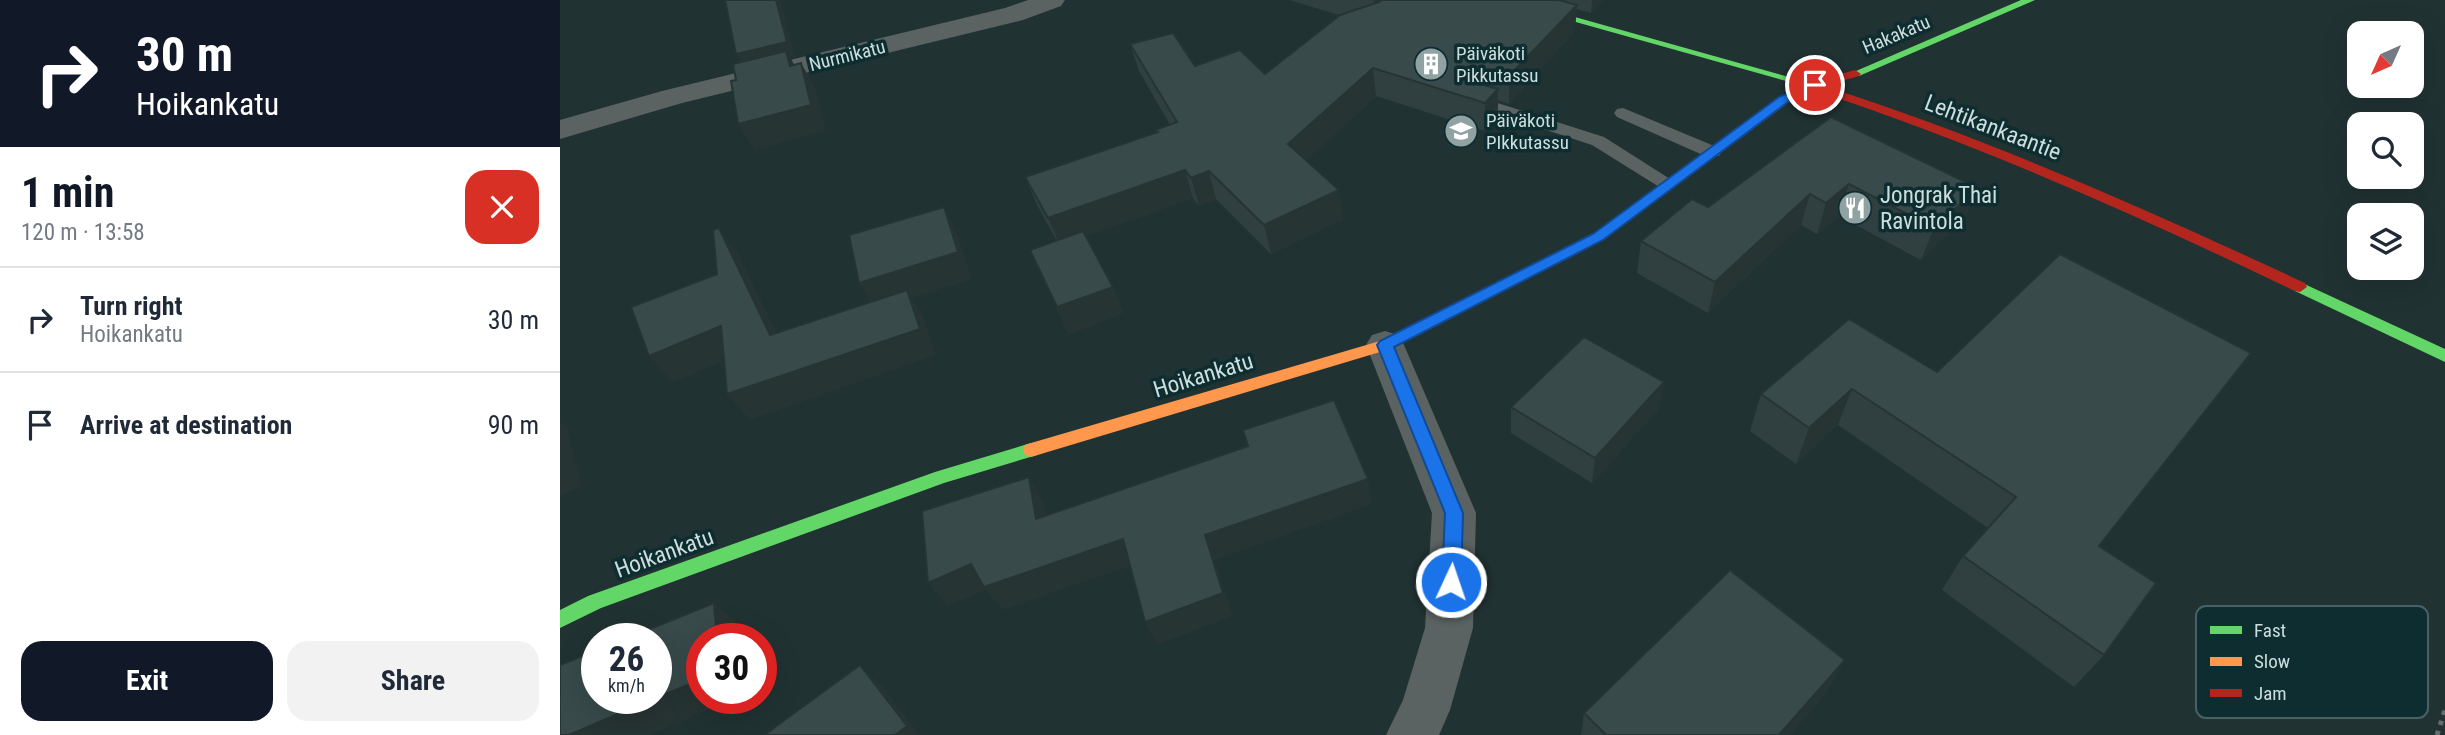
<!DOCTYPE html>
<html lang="en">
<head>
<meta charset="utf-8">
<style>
  :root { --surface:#fff; --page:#f2f2f3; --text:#1f2937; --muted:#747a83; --line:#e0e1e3; --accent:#111827 }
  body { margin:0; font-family:"Roboto Condensed",sans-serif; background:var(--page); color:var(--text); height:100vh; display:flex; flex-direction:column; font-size:26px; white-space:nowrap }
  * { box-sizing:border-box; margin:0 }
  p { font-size:23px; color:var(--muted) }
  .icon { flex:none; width:38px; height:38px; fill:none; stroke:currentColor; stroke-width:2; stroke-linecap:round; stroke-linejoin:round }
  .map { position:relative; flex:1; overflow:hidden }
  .side { display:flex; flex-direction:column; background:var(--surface); width:560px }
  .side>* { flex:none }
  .guide { background:#111827; color:#fff; overflow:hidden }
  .needle { width:46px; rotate:225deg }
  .buttons { position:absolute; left:1787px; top:21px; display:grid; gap:14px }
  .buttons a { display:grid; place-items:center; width:77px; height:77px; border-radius:14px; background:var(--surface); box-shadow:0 7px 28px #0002; font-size:35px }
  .speed { position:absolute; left:21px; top:623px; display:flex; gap:14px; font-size:35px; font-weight:700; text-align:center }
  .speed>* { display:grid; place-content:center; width:91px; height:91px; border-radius:50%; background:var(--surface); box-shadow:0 7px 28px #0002; line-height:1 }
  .speed small { font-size:18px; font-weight:400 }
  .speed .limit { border:10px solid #d22; background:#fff; color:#111 }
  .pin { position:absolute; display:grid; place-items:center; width:60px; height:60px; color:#fff; margin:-30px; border:4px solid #fff; border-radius:50%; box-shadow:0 2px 7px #0007 }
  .me { position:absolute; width:77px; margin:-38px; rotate:3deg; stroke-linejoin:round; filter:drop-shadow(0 0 5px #0008) }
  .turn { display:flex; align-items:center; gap:24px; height:147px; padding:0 21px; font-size:32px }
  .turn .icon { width:91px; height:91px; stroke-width:2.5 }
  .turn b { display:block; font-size:49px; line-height:60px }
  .round { display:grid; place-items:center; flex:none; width:74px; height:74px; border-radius:21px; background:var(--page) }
  .head { display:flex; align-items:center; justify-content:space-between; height:119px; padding:0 21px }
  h1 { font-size:42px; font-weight:700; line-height:52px; color:var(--accent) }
  .action { display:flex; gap:14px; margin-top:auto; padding:14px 21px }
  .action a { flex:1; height:80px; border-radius:21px; background:var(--accent); color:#fff; font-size:28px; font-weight:700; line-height:80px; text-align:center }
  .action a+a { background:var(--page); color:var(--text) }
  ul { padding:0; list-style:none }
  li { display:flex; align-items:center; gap:21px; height:105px; padding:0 21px; border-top:2px solid var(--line) }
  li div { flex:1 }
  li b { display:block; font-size:26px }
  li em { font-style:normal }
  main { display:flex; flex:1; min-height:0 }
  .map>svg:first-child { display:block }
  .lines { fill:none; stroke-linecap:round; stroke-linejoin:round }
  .path { stroke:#646c6d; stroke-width:5; stroke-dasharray:4.5 6; stroke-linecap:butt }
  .lane { fill:#5b6262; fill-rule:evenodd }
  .street { fill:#5b6262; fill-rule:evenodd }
  .fast { fill:#63d668; fill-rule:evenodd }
  .slow { fill:#ff974d; fill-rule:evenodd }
  .jam { fill:#b3261e; fill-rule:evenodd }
  .wall { fill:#304040 }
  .shaded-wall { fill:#273434 }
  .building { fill:#384a4a; stroke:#273434; stroke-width:2 }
  .route { fill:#1a73e8; stroke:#114b97; stroke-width:2 }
  .labels { text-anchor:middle; stroke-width:7; stroke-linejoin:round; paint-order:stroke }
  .far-street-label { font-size:19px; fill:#cddedf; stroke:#0e2d30 }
  .far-poi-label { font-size:19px; fill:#cddedf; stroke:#0e2d30; text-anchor:start }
  .street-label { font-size:23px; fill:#cddedf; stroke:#0e2d30 }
  .poi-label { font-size:23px; fill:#cddedf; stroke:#0e2d30; text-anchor:start }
  .key { fill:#0e2d30; stroke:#476265; stroke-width:2 }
  .key-label { font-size:19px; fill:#cddedf }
</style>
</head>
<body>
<main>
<section class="side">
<div class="guide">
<div class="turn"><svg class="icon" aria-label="right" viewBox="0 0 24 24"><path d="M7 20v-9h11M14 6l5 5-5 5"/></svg><div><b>30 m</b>Hoikankatu</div></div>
</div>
<div class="head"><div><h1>1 min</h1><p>120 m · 13:58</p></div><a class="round" style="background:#d93025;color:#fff"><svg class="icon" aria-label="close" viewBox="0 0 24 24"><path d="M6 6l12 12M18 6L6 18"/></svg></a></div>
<ul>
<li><svg class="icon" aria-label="right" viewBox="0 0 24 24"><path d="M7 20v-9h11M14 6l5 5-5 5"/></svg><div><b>Turn right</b><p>Hoikankatu</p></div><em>30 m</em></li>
<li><svg class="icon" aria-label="arrive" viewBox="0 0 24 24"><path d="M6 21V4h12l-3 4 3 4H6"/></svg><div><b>Arrive at destination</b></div><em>90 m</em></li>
</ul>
<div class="action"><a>Exit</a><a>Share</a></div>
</section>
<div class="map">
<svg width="1885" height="735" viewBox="0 0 1885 735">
  <rect width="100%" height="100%" fill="#213232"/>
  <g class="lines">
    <polyline class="path" points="1877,735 1885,710"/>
    <g class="lane">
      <polygon points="928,100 1044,137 1118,184 1108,190 1101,188 1032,145 922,109 919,105"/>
      <polygon points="1063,108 1159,148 1161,152 1159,156 1145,156 1057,117 1054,113 1057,109"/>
    </g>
    <g class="street">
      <polygon points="468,0 505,0 501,6 463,20 122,103 0,139 0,120 102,91 445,8"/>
      <polygon points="825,331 838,335 844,345 916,513 913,628 890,710 879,735 826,735 843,700 865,628 872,513 806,345 812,335"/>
    </g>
    <g class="fast">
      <polygon points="937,0 954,0 1236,79 1234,81 1226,81"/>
      <polygon points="1461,0 1475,0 1299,76 1291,76 1289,74"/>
      <polygon points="1740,282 1885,349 1885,362 1735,291 1733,287 1735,283"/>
      <polygon points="471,443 477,445 479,450 477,455 384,483 41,608 0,628 0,610 28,596 375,472"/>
    </g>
    <polygon class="slow" points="850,327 858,332 855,336 830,349 471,457 465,455 463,450 465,445 471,443 820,341"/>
    <path class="jam" d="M1295,70L1301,74L1299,76L1264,86C1430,139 1588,210 1745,283L1747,287L1740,292L1735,291C1578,216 1419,144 1253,90L1228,103L1043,240L855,336H845L842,332L845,328L1033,234L1220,97L1242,87L1226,81V77L1252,82Z"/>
  </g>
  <g class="wall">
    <polygon points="729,0 1043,0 1031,13 1016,9 1015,31 949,104 938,100 938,117 925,131 816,96 746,160 783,219 711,254 656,199 639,206 633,198 526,236 553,287 563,313 509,334 470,250 497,241 477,205 465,177 596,133 595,130 610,125 579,71 570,44 635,66 705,74 779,15"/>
    <polygon points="1271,117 1405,219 1361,260 1279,216 1257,234 1241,225 1148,313 1077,273 1081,241 1148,207"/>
    <polygon points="1289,319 1539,546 1544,655 1514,687 1382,590 1403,556 1428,528 1278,425 1236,464 1190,431 1201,394"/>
    <polygon points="1104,382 1099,408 1032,483 951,433 951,407"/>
    <polygon points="1269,689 1229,735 1021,735 1024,713"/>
  </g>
  <g class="shaded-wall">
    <polygon points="216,0 220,0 235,56 230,57 241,77 185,68 176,54"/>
    <polygon points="1032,0 1043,0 1031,13"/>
    <polygon points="1017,5 1015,31 949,104 949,76"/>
    <polygon points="241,63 256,89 266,130 195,150 178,124"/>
    <polygon points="813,68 816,96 733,172 728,144"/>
    <polygon points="928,70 929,97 916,79 917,75"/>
    <polygon points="938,89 938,117 925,131 925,103"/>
    <polygon points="625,170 633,198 500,246 488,218"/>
    <polygon points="649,171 656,199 639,206 631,178"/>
    <polygon points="1289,184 1279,216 1257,234 1266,203"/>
    <polygon points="1418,188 1405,219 1361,260 1374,228"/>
    <polygon points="779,190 783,219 711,254 704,225"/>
    <polygon points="1250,194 1241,225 1148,313 1155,282"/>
    <polygon points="384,207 397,233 412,279 352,298 363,316 376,355 190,420 167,394 316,309 299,283"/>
    <polygon points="159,228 179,255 230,361 210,335"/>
    <polygon points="553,287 563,313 509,334 497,307"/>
    <polygon points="161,326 183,353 113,382 89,356"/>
    <polygon points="1104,382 1099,408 1032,483 1035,458"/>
    <polygon points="1292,389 1278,425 1236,464 1249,428"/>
    <polygon points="0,422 7,428 22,486 0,496"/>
    <polygon points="469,477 483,502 491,544 476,519"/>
    <polygon points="808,479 812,504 655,560 673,616 597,645 585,622 645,535"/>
    <polygon points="563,539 575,564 442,610 426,590 387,606 368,583 411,564"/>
    <polygon points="154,603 181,626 182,639 157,639"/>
    <polygon points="1285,660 1269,689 1229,735 1219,735"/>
    <polygon points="300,665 323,687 360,735 335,735"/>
    <polygon points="142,679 142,698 175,698 91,735 9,735"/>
  </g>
  <g class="building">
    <polygon points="165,0 216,0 227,42 176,54"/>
    <polygon points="813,0 999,0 1017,5 949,76 928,70 917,75 916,79 921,84 938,89 925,103 813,68 728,144 779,190 704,225 649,171 631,178 625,170 488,218 465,177 598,132 595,130 617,122 570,44 613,33 635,66 680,50 705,74 780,15 819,2"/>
    <polygon points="226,51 230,66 241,63 251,105 178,124 171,81 176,80 173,64"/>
    <polygon points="1271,117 1418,188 1374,228 1289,184 1266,203 1250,194 1155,282 1081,241 1132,199 1148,207"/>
    <polygon points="384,207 398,252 299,283 289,235"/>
    <polygon points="159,228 210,335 347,290 360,329 167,394 161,326 89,356 71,307 157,274 153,230"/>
    <polygon points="523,231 553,287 497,307 470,250"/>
    <polygon points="1500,254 1691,353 1539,546 1596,583 1544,655 1403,556 1456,497 1292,389 1249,428 1201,394 1289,319 1377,372"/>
    <polygon points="1024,337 1104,382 1035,458 951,407"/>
    <polygon points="774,400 808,479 645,535 663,593 585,622 563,539 424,587 411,564 368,583 362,511 469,477 476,519 688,446 683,430"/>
    <polygon points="1170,570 1285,660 1219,735 1046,735 1024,713"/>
    <polygon points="154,603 157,639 142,639 142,679 96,698 96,639 65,639"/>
    <polygon points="37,650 37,698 95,698 9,735 0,735 0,665"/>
    <polygon points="300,665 347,726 335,735 204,735"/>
  </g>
  <polygon class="route" points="1255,81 1259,83 1259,88 1228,102 1043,240 834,347 903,513 901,582 898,588 891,590 884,588 882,582 885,513 817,345 820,341 1033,234 1219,97"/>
  <defs>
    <symbol id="building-disc" viewBox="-11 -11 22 22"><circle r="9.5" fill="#91a2a2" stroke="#0e2d30"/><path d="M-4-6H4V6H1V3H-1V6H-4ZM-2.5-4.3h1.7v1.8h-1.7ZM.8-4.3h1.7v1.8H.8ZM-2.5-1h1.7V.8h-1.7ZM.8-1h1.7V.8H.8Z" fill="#fff"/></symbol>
    <symbol id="school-disc" viewBox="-11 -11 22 22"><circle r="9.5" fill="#91a2a2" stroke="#0e2d30"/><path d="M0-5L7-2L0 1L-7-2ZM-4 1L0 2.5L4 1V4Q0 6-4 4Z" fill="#fff"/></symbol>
    <symbol id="restaurant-disc" viewBox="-11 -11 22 22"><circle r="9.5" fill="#91a2a2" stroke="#0e2d30"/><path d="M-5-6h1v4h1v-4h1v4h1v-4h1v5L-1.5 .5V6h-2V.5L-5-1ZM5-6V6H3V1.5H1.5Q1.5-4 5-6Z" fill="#fff"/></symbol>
  </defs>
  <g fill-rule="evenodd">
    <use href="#building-disc" x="852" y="45" width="38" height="38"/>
    <use href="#school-disc" x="882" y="112" width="38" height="38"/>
    <use href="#restaurant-disc" x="1276" y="189" width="38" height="38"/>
  </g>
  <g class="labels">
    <g class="far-street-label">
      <text transform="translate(1336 34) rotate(-23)" y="7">Hakakatu</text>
      <text transform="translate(287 55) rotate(-14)" y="7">Nurmikatu</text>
    </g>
    <g class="far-poi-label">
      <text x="896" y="60">Päiväkoti<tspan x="896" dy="22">Pikkutassu</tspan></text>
      <text x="926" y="127">Päiväkoti<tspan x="926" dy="22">PIkkutassu</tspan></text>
    </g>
    <g class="street-label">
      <text transform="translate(1433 127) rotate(21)" y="8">Lehtikankaantie</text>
      <text transform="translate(643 375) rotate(-17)" y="8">Hoikankatu</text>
      <text transform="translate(104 553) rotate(-20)" y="8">Hoikankatu</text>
    </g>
    <g class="poi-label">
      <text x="1320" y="203">Jongrak Thai<tspan x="1320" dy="26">Ravintola</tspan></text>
    </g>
  </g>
  <rect x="1636" y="606" width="232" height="112" rx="10" class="key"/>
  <rect x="1650" y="626" width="32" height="8" fill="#63d668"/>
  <rect x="1650" y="657" width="32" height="9" fill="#ff974d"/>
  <rect x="1650" y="689" width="32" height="8" fill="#b3261e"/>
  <g class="key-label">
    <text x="1694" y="637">Fast</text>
    <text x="1694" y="668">Slow</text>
    <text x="1694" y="700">Jam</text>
  </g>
</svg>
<div class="buttons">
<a><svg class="needle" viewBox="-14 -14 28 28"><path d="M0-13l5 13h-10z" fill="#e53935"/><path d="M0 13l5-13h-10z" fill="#747a83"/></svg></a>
<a><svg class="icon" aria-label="search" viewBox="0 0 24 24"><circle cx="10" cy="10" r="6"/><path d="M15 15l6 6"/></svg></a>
<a><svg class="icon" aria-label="layers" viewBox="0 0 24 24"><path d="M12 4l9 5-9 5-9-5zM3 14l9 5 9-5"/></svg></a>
</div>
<div class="speed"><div>26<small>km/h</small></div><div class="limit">30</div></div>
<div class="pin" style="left:1255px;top:85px;background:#d93025"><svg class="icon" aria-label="arrive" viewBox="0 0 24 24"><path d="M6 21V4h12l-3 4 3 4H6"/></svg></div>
<svg class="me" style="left:891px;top:582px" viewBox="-20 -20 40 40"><circle r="17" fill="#1a73e8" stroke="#fff" stroke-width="3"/><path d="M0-11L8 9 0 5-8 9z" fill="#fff"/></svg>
</div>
</main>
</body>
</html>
